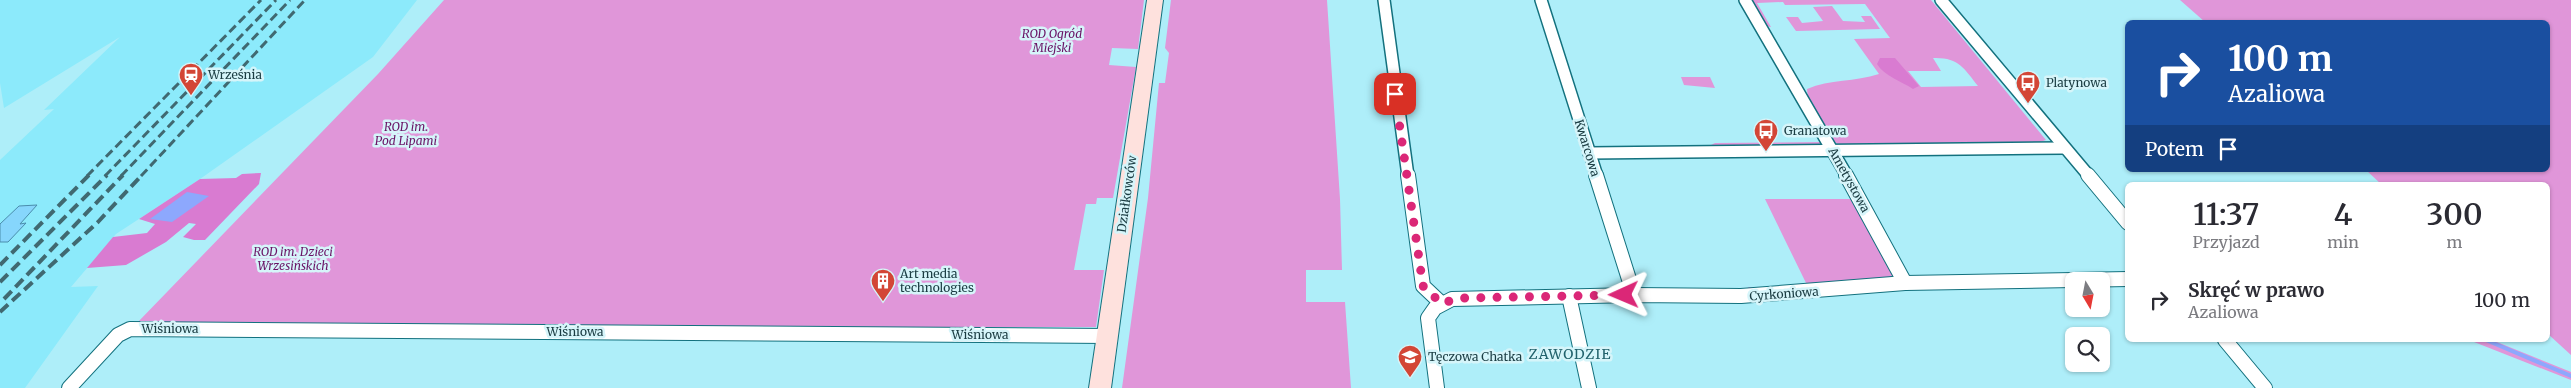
<!DOCTYPE html>
<html lang="pl">
<head>
<meta charset="utf-8">
<style>
  :root { --surface:#fff; --page:#f7f7f7; --text:#2b2b33; --muted:#7c7c81 }
  body { margin:0; font-family:Merriweather,serif; background:var(--page); color:var(--text); height:100vh; display:flex; flex-direction:column; font-size:19px; white-space:nowrap }
  * { box-sizing:border-box; margin:0 }
  p { font-size:16px; color:var(--muted) }
  .icon { flex:none; width:28px; height:28px; fill:none; stroke:currentColor; stroke-width:2; stroke-linecap:round; stroke-linejoin:round }
  .map { position:relative; flex:1; overflow:hidden }
  .drawer { position:absolute; left:2125px; top:182px; width:425px; height:160px; display:flex; flex-direction:column; background:var(--surface); border-radius:8px; box-shadow:0 1px 4px #0004 }
  .drawer>* { flex:none }
  .guide { position:absolute; left:2125px; top:20px; width:425px; height:152px; border-radius:8px; box-shadow:0 1px 4px #0004; background:#1a4fa0; color:#fff; overflow:hidden }
  .needle { width:32px; rotate:170deg }
  .tools { position:absolute; left:2065px; top:272px; display:grid; gap:10px }
  .tools a { display:grid; place-items:center; width:45px; height:45px; border-radius:8px; background:var(--surface); box-shadow:0 1px 4px #0004; font-size:25px }
  .pin { position:absolute; display:grid; place-items:center; width:42px; height:42px; color:#fff; margin:-21px; border-radius:10px; box-shadow:0 2px 8px #0006 }
  .me { position:absolute; width:55px; margin:-28px; rotate:269deg; stroke-linejoin:round; filter:drop-shadow(0 0 4px #0008) }
  .turn { display:flex; align-items:center; gap:18px; height:105px; padding:0 20px; font-size:22px }
  .turn .icon { width:65px; height:65px; stroke-width:2.5 }
  .turn b { display:block; font-size:35px; line-height:42px }
  .then { display:flex; align-items:center; height:48px; padding:0 20px; background:#0003; gap:10px; font-size:19px }
  .eta { display:flex; justify-content:space-evenly; align-items:center; height:85px; text-align:center }
  .eta b { font-size:30px; font-weight:600; line-height:35px }
  ul { padding:0; list-style:none }
  li { display:flex; align-items:center; gap:15px; height:65px; padding:0 20px }
  li div { flex:1 }
  li b { display:block; font-size:19px }
  li em { font-style:normal }
  .map>svg:first-child { display:block }
  .built { fill:#8ceafb }
  .green { fill:#e096d9; fill-rule:evenodd }
  .forest { fill:#d97bd1 }
  .water { fill:#8da8fd }
  .lines { fill:none; stroke-linecap:round; stroke-linejoin:round }
  .stream { stroke:#8da8fd; stroke-width:4 }
  .building { fill:#86d6fc; stroke:#4a8dac }
  .street-far1-casing { stroke:#13717e; stroke-width:14 }
  .street-casing { stroke:#13717e; stroke-width:16 }
  .secondary-casing { stroke:#13717e; stroke-width:2 }
  .street-far1 { stroke:#fff; stroke-width:11 }
  .street { stroke:#fff; stroke-width:14 }
  .secondary { fill:#fee1dd; fill-rule:evenodd }
  .rail-far1 { stroke:#406971; stroke-width:3; stroke-dasharray:9 4.5; stroke-linecap:butt }
  .rail { stroke:#406971; stroke-width:4; stroke-dasharray:11 5.5; stroke-linecap:butt }
  .route { stroke:#db2777; stroke-width:9; stroke-dasharray:0 16.2 }
  .labels { text-anchor:middle; stroke-width:5; stroke-linejoin:round; paint-order:stroke }
  .park-label { font-size:12px; font-style:italic; fill:#6a1466; stroke:#d6f5fa }
  .poi-label { font-size:12px; fill:#1a3c42; stroke:#d6f5fa; text-anchor:start }
  .street-label { font-size:12px; fill:#1a3c42; stroke:#d6f5fa }
  .neighbourhood-label { font-size:14px; letter-spacing:1px; fill:#21626c; stroke:#d6f5fa }
</style>
</head>
<body>
<div class="map">
<svg width="2571" height="388" viewBox="0 0 2571 388">
  <rect width="100%" height="100%" fill="#aeeef9"/>
  <polygon class="built" points="0,0 417,0 373,57 200,179 116,234 71,287 98,286 25,388 0,388 0,160 54,109 44,110 120,37 4,108 0,83"/>
  <g class="green">
    <polygon points="444,0 1144,0 1138,49 1112,48 1109,65 1136,67 1113,198 1097,198 1096,204 1086,204 1074,270 1104,270 1096,327 434,327 137,323 378,74"/>
    <polygon points="1171,0 1327,0 1340,199 1342,270 1306,270 1306,302 1345,302 1351,388 1122,388 1148,198 1159,83 1165,83 1169,53 1165,48"/>
    <path d="M1748,0H1931L2046,140L2037,143L1841,147L1835,142L1808,99L1807,89C1830,79 1855,82 1879,74L1854,39L1890,38L1865,4L1785,5L1783,2L1757,3L1771,27L1765,26ZM1933,58C1958,57 1964,68 1978,86L1921,87L1908,71H1941Z"/>
    <polygon points="2180,0 2571,0 2571,355 2548,334 2548,185 2382,185 2366,170 2548,170 2548,22 2205,22"/>
    <polygon points="1832,6 1843,21 1865,22 1861,16 1871,16 1880,29 1796,31 1786,17 1798,17 1802,23 1823,21 1813,7"/>
    <polygon points="1681,77 1710,77 1715,88 1684,85"/>
    <polygon points="1821,142 1821,146 1712,147 1711,145 1715,143"/>
    <polygon points="1765,199 1854,199 1893,272 1893,277 1889,280 1750,291 1748,287 1772,288 1806,283"/>
    <polygon points="2469,340 2492,340 2571,372 2571,380"/>
  </g>
  <g class="forest">
    <path d="M1880,58H1895L1919,86L1913,89C1901,81 1884,76 1877,64Z"/>
    <polygon points="261,173 259,184 205,240 194,240 183,237 196,224 189,223 166,242 126,265 87,268 113,237 147,233 155,224 139,219 200,179 236,178 242,174"/>
  </g>
  <polygon class="water" points="187,192 209,196 172,222 150,219"/>
  <g class="lines">
    <polyline class="stream" points="2486,340 2571,376"/>
  </g>
  <polygon class="building" points="37,205 20,224 26,223 8,242 0,242 0,224 19,206"/>
  <g class="lines">
    <defs>
      <g id="street-far1">
        <polyline points="1384,0 1408,176"/>
        <polyline points="1541,0 1597,176"/>
        <polyline points="1745,0 1847,176"/>
        <polyline points="1941,0 2089,176"/>
        <polyline points="1589,153 2064,148"/>
      </g>
      <g id="street">
        <polyline points="1408,175 1423,286 1441,303"/>
        <polyline points="1596,175 1634,295"/>
        <polyline points="1846,175 1905,283"/>
        <polyline points="2088,175 2128,223"/>
        <polyline points="1569,296 1589,388"/>
        <polyline points="2225,340 2265,388"/>
        <polyline points="69,388 118,335 130,329 1107,336"/>
        <polyline points="1437,388 1428,318 1435,308 1452,299 1634,295 1741,296 1905,283 2128,279"/>
      </g>
      <polygon id="secondary" points="1147,0 1163,0 1111,388 1089,388"/>
    </defs>
    <use href="#street-far1" class="street-far1-casing"/>
    <use href="#street" class="street-casing"/>
    <use href="#secondary" class="secondary-casing"/>
    <use href="#street-far1" class="street-far1"/>
    <use href="#street" class="street"/>
    <use href="#secondary" class="secondary"/>
    <g class="rail-far1">
      <polyline points="87,176 261,0"/>
      <polyline points="105,176 276,0"/>
      <polyline points="121,176 290,0"/>
      <polyline points="141,176 305,0"/>
    </g>
    <g class="rail">
      <polyline points="0,265 89,175"/>
      <polyline points="0,282 107,175"/>
      <polyline points="4,299 123,175"/>
      <polyline points="0,312 98,222 142,175"/>
    </g>
  </g>
  <g class="lines">
    <polyline class="route" points="1395,94 1423,286 1441,303 1463,298 1624,295"/>
  </g>
  <defs>
    <symbol id="station-pin" viewBox="-11 -11 22 30"><path d="M0 17L-7.5 6A9.5 9.5 0 1 1 7.5 6Z" fill="#d34636" stroke="#d6f5fa"/><path d="M-3-6H3Q5-6 5-4V2Q5 4 3 4L4.5 6H3L1.5 4h-3L-3 6H-4.5L-3 4Q-5 4-5 2V-4Q-5-6-3-6ZM-3.5-4v3h7v-3ZM-3.5 1v1.5H-2V1ZM2 1v1.5H3.5V1Z" fill="#fff"/></symbol>
    <symbol id="bus-pin" viewBox="-11 -11 22 30"><path d="M0 17L-7.5 6A9.5 9.5 0 1 1 7.5 6Z" fill="#d34636" stroke="#d6f5fa"/><path d="M-5-6H5V4H4V6H2V4H-2V6H-4V4H-5ZM-3.5-4V0h7V-4ZM-3.5 1.2v1.5H-2V1.2ZM2 1.2v1.5H3.5V1.2Z" fill="#fff"/></symbol>
    <symbol id="building-pin" viewBox="-11 -11 22 30"><path d="M0 17L-7.5 6A9.5 9.5 0 1 1 7.5 6Z" fill="#d34636" stroke="#d6f5fa"/><path d="M-4-6H4V6H1V3H-1V6H-4ZM-2.5-4.3h1.7v1.8h-1.7ZM.8-4.3h1.7v1.8H.8ZM-2.5-1h1.7V.8h-1.7ZM.8-1h1.7V.8H.8Z" fill="#fff"/></symbol>
    <symbol id="school-pin" viewBox="-11 -11 22 30"><path d="M0 17L-7.5 6A9.5 9.5 0 1 1 7.5 6Z" fill="#d34636" stroke="#d6f5fa"/><path d="M0-5L7-2L0 1L-7-2ZM-4 1L0 2.5L4 1V4Q0 6-4 4Z" fill="#fff"/></symbol>
  </defs>
  <g fill-rule="evenodd">
    <use href="#station-pin" x="177" y="61" width="28" height="38"/>
    <use href="#bus-pin" x="2014" y="69" width="28" height="38"/>
    <use href="#bus-pin" x="1752" y="117" width="28" height="38"/>
    <use href="#building-pin" x="869" y="267" width="28" height="38"/>
    <use href="#school-pin" x="1396" y="343" width="28" height="38"/>
  </g>
  <g class="labels">
    <g class="park-label">
      <text x="1052" y="38">ROD Ogród<tspan x="1052" dy="14">Miejski</tspan></text>
      <text x="406" y="131">ROD im.<tspan x="406" dy="14">Pod Lipami</tspan></text>
      <text x="293" y="256">ROD im. Dzieci<tspan x="293" dy="14">Wrzesińskich</tspan></text>
    </g>
    <g class="poi-label">
      <text x="208" y="79">Września</text>
      <text x="2046" y="87">Platynowa</text>
      <text x="1784" y="135">Granatowa</text>
      <text x="900" y="278">Art media<tspan x="900" dy="14">technologies</tspan></text>
      <text x="1428" y="361">Tęczowa Chatka</text>
    </g>
    <g class="street-label">
      <text transform="translate(1587 148) rotate(73)" y="4">Kwarcowa</text>
      <text transform="translate(1849 180) rotate(61)" y="4">Ametystowa</text>
      <text transform="translate(1127 194) rotate(-82)" y="4">Działkowców</text>
      <text transform="translate(1784 294) rotate(-4)" y="4">Cyrkoniowa</text>
      <text x="170" y="333">Wiśniowa</text>
      <text x="575" y="336">Wiśniowa</text>
      <text x="980" y="339">Wiśniowa</text>
    </g>
    <g class="neighbourhood-label">
      <text x="1570" y="359">ZAWODZIE</text>
    </g>
  </g>
</svg>
<div class="tools">
<a><svg class="needle" viewBox="-14 -14 28 28"><path d="M0-13l5 13h-10z" fill="#e53935"/><path d="M0 13l5-13h-10z" fill="#7c7c81"/></svg></a>
<a><svg class="icon" aria-label="search" viewBox="0 0 24 24"><circle cx="10" cy="10" r="6"/><path d="M15 15l6 6"/></svg></a>
</div>
<div class="pin" style="left:1395px;top:94px;background:#d93025"><svg class="icon" aria-label="arrive" viewBox="0 0 24 24"><path d="M6 21V4h12l-3 4 3 4H6"/></svg></div>
<svg class="me" style="left:1624px;top:295px" viewBox="-20 -20 40 40"><path d="M0-17L14 15 0 8-14 15z" fill="#db2777" stroke="#fff" stroke-width="4"/></svg>
<div class="guide">
<div class="turn"><svg class="icon" aria-label="right" viewBox="0 0 24 24"><path d="M7 20v-9h11M14 6l5 5-5 5"/></svg><div><b>100 m</b>Azaliowa</div></div>
<div class="then">Potem<svg class="icon" aria-label="arrive" viewBox="0 0 24 24"><path d="M6 21V4h12l-3 4 3 4H6"/></svg></div>
</div>
<section class="drawer">
<div class="eta">
<div><b>11:37</b><p>Przyjazd</p></div>
<div><b>4</b><p>min</p></div>
<div><b>300</b><p>m</p></div>
</div>
<ul>
<li><svg class="icon" aria-label="right" viewBox="0 0 24 24"><path d="M7 20v-9h11M14 6l5 5-5 5"/></svg><div><b>Skręć w prawo</b><p>Azaliowa</p></div><em>100 m</em></li>
</ul>
</section>
</div>
</body>
</html>
